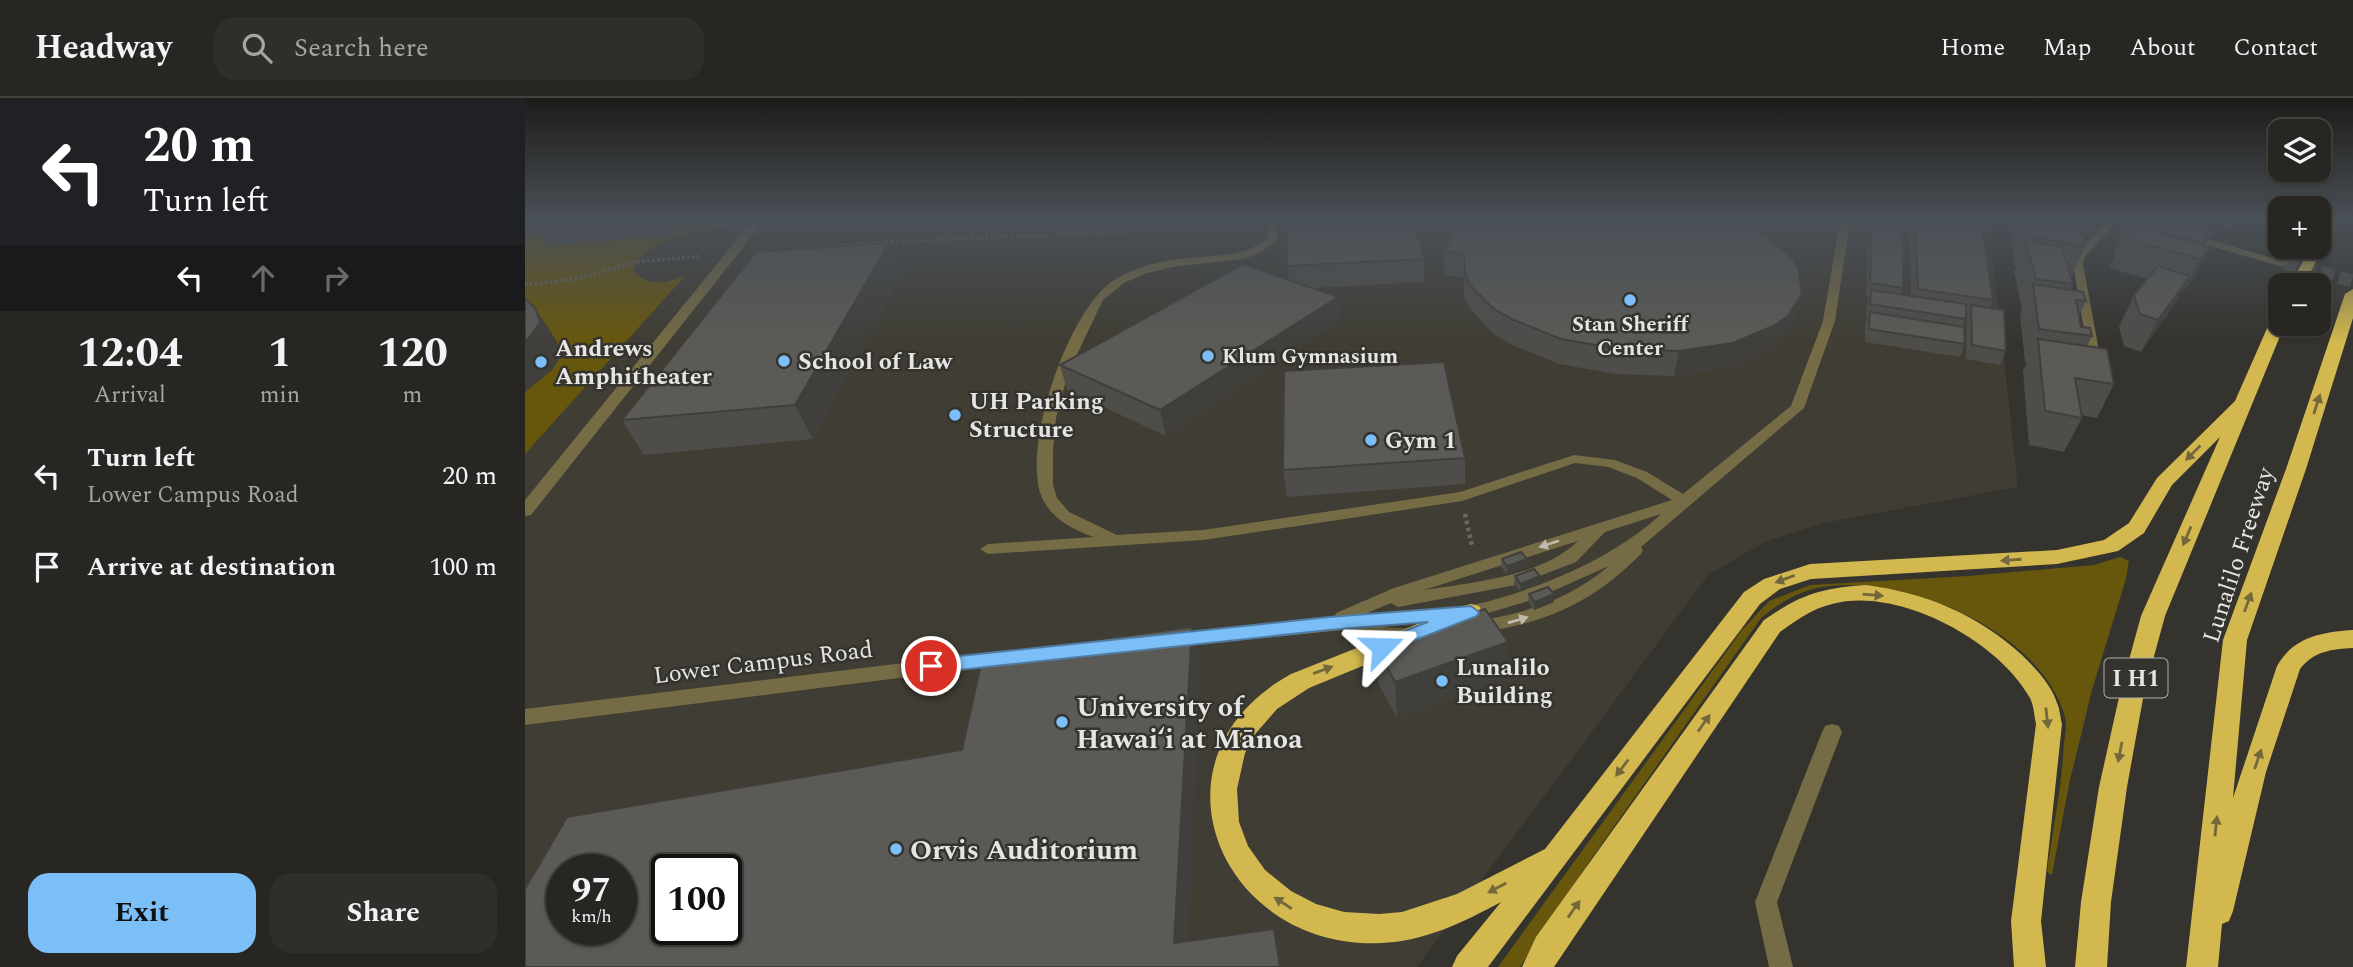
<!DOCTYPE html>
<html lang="en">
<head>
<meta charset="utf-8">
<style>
  :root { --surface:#272622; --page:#2f2e2a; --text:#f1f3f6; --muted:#a4a5a5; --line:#434340; --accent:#7bbef8 }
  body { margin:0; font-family:Spectral,serif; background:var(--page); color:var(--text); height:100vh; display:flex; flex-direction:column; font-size:26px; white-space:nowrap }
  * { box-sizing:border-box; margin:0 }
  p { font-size:23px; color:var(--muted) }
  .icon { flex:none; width:38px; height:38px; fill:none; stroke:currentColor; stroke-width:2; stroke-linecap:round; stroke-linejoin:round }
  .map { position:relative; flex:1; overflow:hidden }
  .side { display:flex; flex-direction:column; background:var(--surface); width:525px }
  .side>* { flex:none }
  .hud { background:#202124; color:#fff; overflow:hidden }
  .controls { position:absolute; left:1743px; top:21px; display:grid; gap:14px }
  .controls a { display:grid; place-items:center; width:63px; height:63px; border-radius:14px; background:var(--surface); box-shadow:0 2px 5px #0004,0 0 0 2px var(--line); font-size:35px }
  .speed { position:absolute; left:21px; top:756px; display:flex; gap:14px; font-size:35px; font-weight:700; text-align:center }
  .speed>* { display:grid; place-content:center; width:91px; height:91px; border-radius:50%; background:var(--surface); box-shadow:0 2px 5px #0004,0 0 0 2px var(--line); line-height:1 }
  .speed small { font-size:18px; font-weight:400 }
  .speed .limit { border:4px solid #111; border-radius:10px; background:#fff; color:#111 }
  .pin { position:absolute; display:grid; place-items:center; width:60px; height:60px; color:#fff; margin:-30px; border:4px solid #fff; border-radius:50%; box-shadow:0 2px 7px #0007 }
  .me { position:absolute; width:77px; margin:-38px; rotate:68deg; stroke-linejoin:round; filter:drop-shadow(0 0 5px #0008) }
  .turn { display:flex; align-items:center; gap:24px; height:147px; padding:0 28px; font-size:32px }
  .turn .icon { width:91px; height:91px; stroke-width:2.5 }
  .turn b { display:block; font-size:49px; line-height:60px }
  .lanes { display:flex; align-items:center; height:66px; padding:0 28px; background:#0003; justify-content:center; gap:35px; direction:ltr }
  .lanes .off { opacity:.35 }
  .eta { display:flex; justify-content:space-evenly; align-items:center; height:119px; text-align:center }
  .eta b { font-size:42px; font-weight:700; line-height:49px }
  .action { display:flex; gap:14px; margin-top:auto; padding:14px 28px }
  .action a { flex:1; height:80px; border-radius:21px; background:var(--accent); color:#111; font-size:28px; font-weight:700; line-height:80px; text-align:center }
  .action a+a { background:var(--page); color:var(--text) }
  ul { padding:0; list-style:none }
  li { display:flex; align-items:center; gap:21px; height:91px; padding:0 28px }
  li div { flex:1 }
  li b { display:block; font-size:26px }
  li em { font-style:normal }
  header { display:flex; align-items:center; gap:42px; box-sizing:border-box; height:98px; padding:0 35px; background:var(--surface); border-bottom:2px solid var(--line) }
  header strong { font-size:33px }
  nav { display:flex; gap:38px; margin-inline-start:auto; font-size:24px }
  .search { width:490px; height:63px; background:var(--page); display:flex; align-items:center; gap:18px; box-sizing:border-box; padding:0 24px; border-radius:21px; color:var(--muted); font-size:26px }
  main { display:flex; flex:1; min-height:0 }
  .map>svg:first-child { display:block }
  .built { fill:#3f3d34; fill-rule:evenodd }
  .green { fill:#67570d }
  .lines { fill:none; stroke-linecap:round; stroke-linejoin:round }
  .minor-tunnel { stroke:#4f4e49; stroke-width:13; stroke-dasharray:13 6; stroke-linecap:butt }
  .path-far1 { stroke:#6a6965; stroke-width:3.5; stroke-dasharray:2.5 2.5; stroke-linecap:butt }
  .path { stroke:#6a6965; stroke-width:4.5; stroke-dasharray:3.5 3.5; stroke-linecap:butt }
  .service { fill:#756b45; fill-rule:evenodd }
  .minor { fill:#756b45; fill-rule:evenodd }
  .tertiary { fill:#756b45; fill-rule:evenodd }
  .motorway { fill:#d2b84f; fill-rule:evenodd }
  .wall { fill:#4e4d4a }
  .shaded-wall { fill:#403f3c }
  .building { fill:#5b5a56; stroke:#403f3c; stroke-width:2; fill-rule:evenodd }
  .oneway { fill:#73683b }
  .oneway2 { fill:#bebaac }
  .route { fill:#7bbef8; stroke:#507ca1; stroke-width:2 }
  .poi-dot { fill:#7bbef8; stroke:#34332e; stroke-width:2.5 }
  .labels { text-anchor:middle; stroke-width:5; stroke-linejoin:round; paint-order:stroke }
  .far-poi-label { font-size:21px; font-weight:bold; fill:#e6e5e3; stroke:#34332e }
  .shield { fill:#34332e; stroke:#b1b0ad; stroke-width:2 }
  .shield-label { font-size:23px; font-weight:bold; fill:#e6e5e3 }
  .poi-label { font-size:24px; font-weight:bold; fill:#e6e5e3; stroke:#34332e; text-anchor:start }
  .street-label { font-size:24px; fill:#e6e5e3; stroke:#34332e }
  .near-poi-label { font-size:28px; font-weight:bold; fill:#e6e5e3; stroke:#34332e; text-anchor:start }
</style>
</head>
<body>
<header>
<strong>Headway</strong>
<div class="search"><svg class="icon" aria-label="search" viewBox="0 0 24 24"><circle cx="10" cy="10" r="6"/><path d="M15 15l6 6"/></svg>Search here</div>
<nav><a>Home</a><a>Map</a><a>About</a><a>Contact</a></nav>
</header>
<main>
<section class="side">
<div class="hud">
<div class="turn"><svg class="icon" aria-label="left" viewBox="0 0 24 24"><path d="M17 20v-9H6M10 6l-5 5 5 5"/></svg><div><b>20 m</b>Turn left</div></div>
<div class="lanes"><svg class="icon" aria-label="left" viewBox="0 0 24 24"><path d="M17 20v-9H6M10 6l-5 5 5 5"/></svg><svg class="icon off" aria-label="ahead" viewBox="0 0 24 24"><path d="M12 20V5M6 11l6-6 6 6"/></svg><svg class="icon off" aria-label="right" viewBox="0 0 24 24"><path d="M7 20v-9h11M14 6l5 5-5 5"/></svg></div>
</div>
<div class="eta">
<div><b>12:04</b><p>Arrival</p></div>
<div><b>1</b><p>min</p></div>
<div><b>120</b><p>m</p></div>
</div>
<ul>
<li><svg class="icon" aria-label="left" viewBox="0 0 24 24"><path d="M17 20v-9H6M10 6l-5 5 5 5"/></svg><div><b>Turn left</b><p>Lower Campus Road</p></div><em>20 m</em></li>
<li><svg class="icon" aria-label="arrive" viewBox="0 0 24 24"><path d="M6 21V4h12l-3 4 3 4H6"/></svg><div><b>Arrive at destination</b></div><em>100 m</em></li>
</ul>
<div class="action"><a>Exit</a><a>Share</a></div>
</section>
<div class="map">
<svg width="1828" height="869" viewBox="0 0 1828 869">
  <rect width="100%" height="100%" fill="#34332e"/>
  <path class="built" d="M0,123H1464L1493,389L1298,425L1242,443L1184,476L892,869H0ZM37,772H96V831H37ZM142,772H201V831H142Z"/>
  <g class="green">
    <path d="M159,123H207L202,129C177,131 113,144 109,173C123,190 143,185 160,178L0,356V294L27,272L36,256L0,228V135L40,132L25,147L145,138Z"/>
    <path d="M1595,459L1604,463L1601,481L1567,592L1545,682L1527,776L1525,777L1522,773C1528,730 1537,688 1539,645C1540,637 1542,626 1540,619C1516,531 1374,473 1292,490C1270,495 1253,506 1236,520L1064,764L995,869H973L1217,532L1244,503L1285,487L1443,478L1569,467Z"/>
  </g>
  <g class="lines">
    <polyline class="minor-tunnel" points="1759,165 1828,183"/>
    <g class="path-far1">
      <polyline points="281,150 377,143 704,130"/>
      <polyline points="0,187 50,181 111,164 176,158"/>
    </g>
    <polyline class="path" points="940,416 947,448"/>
    <g class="service">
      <path d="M1315,123H1325L1310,223L1279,310L1116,449L1118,452L1116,456C1066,506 1021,525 952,535L946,533L943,529L946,525L952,523C1003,515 1044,501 1084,468L1010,501L946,520L856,529L890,531L893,536L890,541L865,543L817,532L649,549L643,547L640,542L643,537L649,535L809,521L811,515L869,490L1147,402L1112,380L1083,369L1050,365L937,403L800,424L678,442L463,456L455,451L463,446L569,439C548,432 529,422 518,402C494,353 544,210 589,182C611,168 639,162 665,160C693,157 719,159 742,141L744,127L753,129L751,144L731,157L717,161L647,169L619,176L599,185L578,202L543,275L531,320L528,353V387L532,400L544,414L592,437L678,432L935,394L1049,357L1090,362L1122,374L1158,396L1266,308L1298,223ZM1136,416C1088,461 1012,492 948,507C912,516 872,515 835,518L866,505L873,509L991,487L1051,464L1080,434ZM1053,443C1016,479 948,484 899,492Z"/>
      <polygon points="1583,123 1593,123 1560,158 1558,166 1577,269 1571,273 1565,269 1548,166 1551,155"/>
      <polygon points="477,553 483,555 486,560 483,565 477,567 0,627 0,611"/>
      <polygon points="1307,626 1314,628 1317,634 1252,804 1268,869 1244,869 1230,804 1297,634 1300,628"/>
    </g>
    <polygon class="minor" points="1657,136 1665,136 1765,165 1755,168 1657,140"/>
    <polygon class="tertiary" points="227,123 239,123 6,417 0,418 0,402"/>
    <g class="motorway">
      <polygon points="1798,123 1811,123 1779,187 1765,187 1786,149 1794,149 1794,131"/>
      <path d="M1828,191V220L1781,371L1722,542L1708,700L1752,568C1768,539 1797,534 1828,532V550C1807,551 1789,553 1775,571L1741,674L1708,813L1704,823L1697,826L1693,869H1661L1698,542L1761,371L1820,196Z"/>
      <path d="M1755,214V226H1760L1640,518L1619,595L1602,689L1586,804L1582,869H1550L1556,804L1574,689L1595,595L1616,518L1695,339L1647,387L1619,435L1593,453L1532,466L1286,481L1255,491L1235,506L963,869H927L932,858L976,804C939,824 898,844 856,845C695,852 614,660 766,576L938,508L946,506L954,508L957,514L954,520L784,590L752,611L731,635L720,655L712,691L714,724L723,748L740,772L766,793L791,806L819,814L854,816L877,814L932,796L1020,751L1219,494L1239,481L1285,466L1532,452L1579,442L1604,425L1632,380L1710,303L1747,219Z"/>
      <path d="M1341,487C1401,495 1452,516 1497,557C1511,571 1526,586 1532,605C1535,611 1535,619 1537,626L1516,823L1521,869H1489L1486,823L1511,626C1509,617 1509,608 1505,600C1473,542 1372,488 1307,506C1286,511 1272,522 1255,534L1029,869H997L1011,839L1239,522C1276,496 1297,490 1341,487Z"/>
    </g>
  </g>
  <g class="wall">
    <polygon points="0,123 159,123 145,138 23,147 12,128 0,129"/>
    <polygon points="704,123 889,123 899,161 899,184 788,190 813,199 815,223 641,338 542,292 535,267 763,182 761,129 705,130"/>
    <polygon points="1384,123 1456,123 1468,202 1465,210 1481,253 1475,267 1441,261 1442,218 1441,218 1438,229 1440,246 1435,259 1340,244 1340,228 1343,219 1341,219 1342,205 1344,199 1341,198 1343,144 1347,131 1378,190 1376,196 1386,198"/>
    <polygon points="1486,123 1573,123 1568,134 1564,139 1557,137 1560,148 1546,179 1548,186 1545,192 1561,203 1554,218 1556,229 1567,238 1562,248 1589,286 1572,320 1556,317 1557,320 1539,354 1504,347 1498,273 1502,264 1500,264 1495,217 1497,211 1489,174 1491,168 1489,168 1487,135 1490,125 1486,124"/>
    <polygon points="1604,123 1659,123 1658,125 1681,148 1670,179 1659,192 1658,191 1648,209 1616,254 1599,248 1594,229 1609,197 1623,181 1584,170 1591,155 1588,154"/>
    <polygon points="1676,123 1711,123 1706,130"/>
    <polygon points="364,145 376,175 288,341 119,357 97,322"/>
    <polygon points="919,153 1277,195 1270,219 1256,242 1242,253 1202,270 1149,278 1091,276 1034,266 987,247 969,236 945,211 939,199 939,180 919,177"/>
    <polygon points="940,360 940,386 762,399 758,372"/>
    <polygon points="977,461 1001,469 982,476 976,469"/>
    <polygon points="990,478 1014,486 995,493 989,486"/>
    <polygon points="1004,496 1029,504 1009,512 1003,504"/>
    <polygon points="851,549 980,580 872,620 853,585"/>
  </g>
  <g class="shaded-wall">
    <polygon points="137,123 159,123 145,138"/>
    <polygon points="1561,123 1563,123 1557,137 1552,142"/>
    <polygon points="1572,123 1573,123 1568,134 1564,139"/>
    <polygon points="1688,133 1674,161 1670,159 1677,145"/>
    <polygon points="364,145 376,175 288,341 270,307"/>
    <polygon points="1686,149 1670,179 1659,192 1675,161"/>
    <polygon points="1665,178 1648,209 1616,254 1633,222"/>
    <polygon points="1277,195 1270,219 1256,242 1242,253 1202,270 1149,278 1154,253"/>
    <polygon points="813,199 815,223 641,338 635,312"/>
    <polygon points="10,210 31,242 37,256 27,272 0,294 0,243"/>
    <polygon points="1002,461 1001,469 982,476 982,468"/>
    <polygon points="1015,478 1014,486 995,493 996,486"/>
    <polygon points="1029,496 1029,504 1009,512 1010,504"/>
    <polygon points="667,529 676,565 662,869 649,845"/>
    <polygon points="983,544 980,580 872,620 870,584"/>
    <polygon points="749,831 757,869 755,869"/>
  </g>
  <g class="building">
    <polygon points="761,123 889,123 899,161 762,168"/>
    <polygon points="949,123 1205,123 1241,138 1266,159 1273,170 1277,195 1263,218 1248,228 1208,245 1154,253 1094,251 1036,241 989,222 970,212 946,188 940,175 939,157 919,153 929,135"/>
    <polygon points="1390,123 1456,123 1468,202 1393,191"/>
    <polygon points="1500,123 1531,123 1533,132 1557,135 1560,148 1501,138"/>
    <polygon points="1604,123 1656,123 1655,124 1688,133 1677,145 1602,125"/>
    <polygon points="1611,129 1686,149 1675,161 1599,140"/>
    <polygon points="1347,131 1378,135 1378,190 1345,185"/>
    <polygon points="1501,144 1537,148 1548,186 1511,181"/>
    <polygon points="364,145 270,307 97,322 231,154"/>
    <polygon points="718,166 813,199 635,312 535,267"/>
    <polygon points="1633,168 1665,178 1633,222 1615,216 1609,197"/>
    <polygon points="1508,186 1558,194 1561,203 1551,202 1556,229 1565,230 1567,238 1514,231"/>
    <polygon points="1346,192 1441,206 1441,221 1345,206"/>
    <polygon points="0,201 10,210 15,224 5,239 0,243"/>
    <polygon points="1446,207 1479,212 1481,253 1447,247"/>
    <polygon points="1345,214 1439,229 1440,246 1344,231"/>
    <polygon points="1513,241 1582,251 1589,286 1550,280 1557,320 1520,313"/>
    <polygon points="919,264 940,360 758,372 759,273"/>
    <polygon points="996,454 1002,461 982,468 977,461"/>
    <polygon points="1009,471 1015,478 996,486 990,478"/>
    <polygon points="1023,489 1029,496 1010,504 1004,496"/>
    <polygon points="960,511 983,544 870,584 851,549"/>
    <path d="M667,529L649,845L749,831L755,869H0V791L42,719L437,652L458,557ZM37,772H96V831H37ZM142,772H201V831H142Z"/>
  </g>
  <defs><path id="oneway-solid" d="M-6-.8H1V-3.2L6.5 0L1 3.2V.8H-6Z" transform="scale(1.75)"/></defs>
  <g class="oneway">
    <use href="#oneway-solid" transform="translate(1792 306) rotate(-72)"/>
    <use href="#oneway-solid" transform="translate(1668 355) rotate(135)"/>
    <use href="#oneway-solid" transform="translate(1662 438) rotate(113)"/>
    <use href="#oneway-solid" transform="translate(1486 462) rotate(176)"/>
    <use href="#oneway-solid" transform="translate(1260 481) rotate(159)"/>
    <use href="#oneway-solid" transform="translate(1348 497) rotate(5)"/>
    <use href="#oneway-solid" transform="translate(1723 504) rotate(-70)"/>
    <use href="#oneway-solid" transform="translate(798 572) rotate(-20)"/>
    <use href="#oneway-solid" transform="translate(1522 620) rotate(84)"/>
    <use href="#oneway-solid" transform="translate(1179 625) rotate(-55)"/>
    <use href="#oneway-solid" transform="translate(1595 654) rotate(101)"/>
    <use href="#oneway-solid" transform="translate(1733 661) rotate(-71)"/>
    <use href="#oneway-solid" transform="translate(1097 670) rotate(127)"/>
    <use href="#oneway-solid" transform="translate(1691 728) rotate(-84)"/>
    <use href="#oneway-solid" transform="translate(972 790) rotate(152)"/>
    <use href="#oneway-solid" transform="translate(758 805) rotate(-147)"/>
    <use href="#oneway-solid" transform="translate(1049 811) rotate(-55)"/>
  </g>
  <g class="oneway2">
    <use href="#oneway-solid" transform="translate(1024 446) rotate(162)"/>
    <use href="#oneway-solid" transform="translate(993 522) rotate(-16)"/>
  </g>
  <linearGradient id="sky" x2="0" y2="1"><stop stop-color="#1d1c19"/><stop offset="0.5" stop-color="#4a5057"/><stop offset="1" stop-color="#4a5057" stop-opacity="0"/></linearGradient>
  <rect width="1828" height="244" fill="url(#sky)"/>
  <polygon class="route" points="946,508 954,514 952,518 857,555 850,554 848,549 850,544 903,524 804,532 406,575 399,573 397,568 399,563 406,561 804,519"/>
  <g class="poi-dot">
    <circle cx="1105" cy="202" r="7"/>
    <circle cx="683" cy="258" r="7"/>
    <circle cx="259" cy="263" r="7"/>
    <circle cx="16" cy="264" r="7"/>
    <circle cx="430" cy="317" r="7"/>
    <circle cx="846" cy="342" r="7"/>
    <circle cx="917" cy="583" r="7"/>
    <circle cx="537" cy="624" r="7"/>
    <circle cx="371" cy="751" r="7"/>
  </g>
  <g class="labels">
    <g class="far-poi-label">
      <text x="1105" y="233">Stan Sheriff<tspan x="1105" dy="24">Center</tspan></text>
      <text x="697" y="265" text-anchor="start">Klum Gymnasium</text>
    </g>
    <rect class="shield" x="1579.5" y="560.5" width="63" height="39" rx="5"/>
    <g class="shield-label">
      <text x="1611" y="588">I H1</text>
    </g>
    <g class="poi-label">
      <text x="30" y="258">Andrews<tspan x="30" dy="28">Amphitheater</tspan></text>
      <text x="273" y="271">School of Law</text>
      <text x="444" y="311">UH Parking<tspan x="444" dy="28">Structure</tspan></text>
      <text x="860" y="350">Gym 1</text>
      <text x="931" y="577">Lunalilo<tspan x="931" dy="28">Building</tspan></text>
    </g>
    <g class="street-label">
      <text transform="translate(1713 457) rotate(-72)" y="8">Lunalilo Freeway</text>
      <text transform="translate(238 564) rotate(-7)" y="8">Lower Campus Road</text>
    </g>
    <g class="near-poi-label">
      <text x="551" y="618">University of<tspan x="551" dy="32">Hawaiʻi at Mānoa</tspan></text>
      <text x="385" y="761">Orvis Auditorium</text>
    </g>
  </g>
</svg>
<div class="controls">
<a><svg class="icon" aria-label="layers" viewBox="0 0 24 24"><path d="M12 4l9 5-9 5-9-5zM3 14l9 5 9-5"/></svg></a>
<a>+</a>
<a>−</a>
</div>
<div class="speed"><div>97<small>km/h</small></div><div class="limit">100</div></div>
<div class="pin" style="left:406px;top:568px;background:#d93025"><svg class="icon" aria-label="arrive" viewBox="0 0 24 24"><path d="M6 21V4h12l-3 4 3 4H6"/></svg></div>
<svg class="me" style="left:857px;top:549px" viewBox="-20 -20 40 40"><path d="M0-17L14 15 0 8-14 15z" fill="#7bbef8" stroke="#fff" stroke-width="4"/></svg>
</div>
</main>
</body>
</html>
